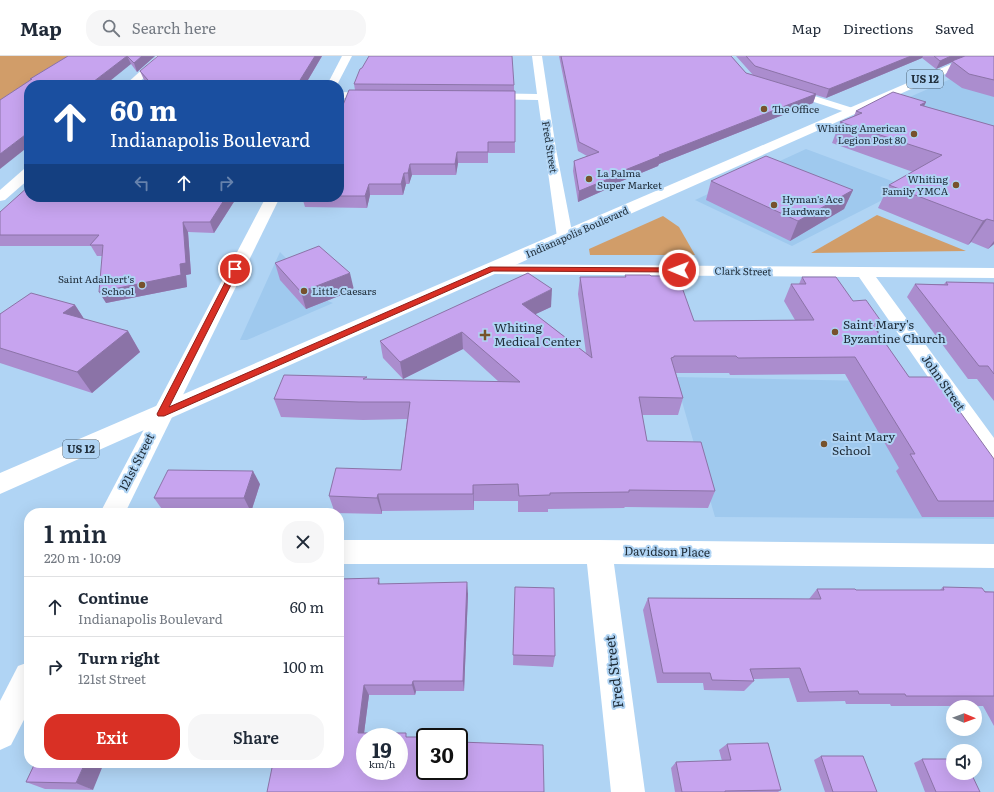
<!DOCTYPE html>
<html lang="en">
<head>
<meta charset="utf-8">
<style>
  :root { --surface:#fff; --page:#f6f6f7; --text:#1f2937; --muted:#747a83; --line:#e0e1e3; --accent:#d93025 }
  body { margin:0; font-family:Literata,serif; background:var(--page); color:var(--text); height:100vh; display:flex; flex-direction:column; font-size:15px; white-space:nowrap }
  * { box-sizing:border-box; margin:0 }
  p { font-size:13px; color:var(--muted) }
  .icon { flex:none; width:22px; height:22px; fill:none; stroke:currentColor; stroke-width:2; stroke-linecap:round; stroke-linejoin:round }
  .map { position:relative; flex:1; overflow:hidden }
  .panel { position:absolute; left:24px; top:452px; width:320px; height:260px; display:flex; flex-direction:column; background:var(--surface); border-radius:16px; box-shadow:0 4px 16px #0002 }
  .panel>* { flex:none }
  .hud { position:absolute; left:24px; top:24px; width:320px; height:122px; border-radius:16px; box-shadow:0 4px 16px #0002; background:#1a4fa0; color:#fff; overflow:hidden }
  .needle { width:26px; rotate:91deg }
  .fabs { position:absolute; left:946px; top:644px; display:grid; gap:8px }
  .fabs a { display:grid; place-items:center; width:36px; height:36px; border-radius:50%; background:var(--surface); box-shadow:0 4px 16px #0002; font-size:20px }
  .speed { position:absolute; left:356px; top:672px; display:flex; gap:8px; font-size:20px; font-weight:700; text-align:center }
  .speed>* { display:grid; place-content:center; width:52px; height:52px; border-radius:50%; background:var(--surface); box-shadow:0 4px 16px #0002; line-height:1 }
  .speed small { font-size:10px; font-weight:400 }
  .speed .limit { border:2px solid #111; border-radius:6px; background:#fff; color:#111 }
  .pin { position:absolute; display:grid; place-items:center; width:34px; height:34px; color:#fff; margin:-17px; border:2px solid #fff; border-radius:50%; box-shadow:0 1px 4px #0007 }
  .me { position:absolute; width:44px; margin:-22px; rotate:271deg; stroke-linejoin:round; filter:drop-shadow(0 0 3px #0008) }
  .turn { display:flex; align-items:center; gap:14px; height:84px; padding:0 20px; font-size:18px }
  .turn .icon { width:52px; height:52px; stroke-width:2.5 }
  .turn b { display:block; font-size:28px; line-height:34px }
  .lanes { display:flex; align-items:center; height:38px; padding:0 20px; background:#0003; justify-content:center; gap:20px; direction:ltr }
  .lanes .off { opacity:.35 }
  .round { display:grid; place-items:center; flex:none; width:42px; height:42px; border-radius:16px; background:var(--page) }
  .headline { display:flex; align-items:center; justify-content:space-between; height:68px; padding:0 20px }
  h1 { font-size:24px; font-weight:600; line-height:30px }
  .action { display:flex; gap:8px; margin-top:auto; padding:8px 20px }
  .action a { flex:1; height:46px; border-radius:16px; background:var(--accent); color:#fff; font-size:16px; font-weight:600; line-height:46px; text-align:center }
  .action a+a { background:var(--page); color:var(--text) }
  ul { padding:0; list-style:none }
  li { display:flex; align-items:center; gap:12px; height:60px; padding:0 20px; border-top:1px solid var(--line) }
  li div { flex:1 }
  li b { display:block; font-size:15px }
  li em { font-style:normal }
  header { display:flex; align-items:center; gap:24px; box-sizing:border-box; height:56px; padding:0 20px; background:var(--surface); border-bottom:1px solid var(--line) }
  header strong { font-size:19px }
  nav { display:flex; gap:22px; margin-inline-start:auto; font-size:14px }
  .search { width:280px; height:36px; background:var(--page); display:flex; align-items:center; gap:10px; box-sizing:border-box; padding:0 14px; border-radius:16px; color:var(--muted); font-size:15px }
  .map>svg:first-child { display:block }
  .built { fill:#9fc9ee }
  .green { fill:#d19d69 }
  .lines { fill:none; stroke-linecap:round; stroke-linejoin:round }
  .minor { fill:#fff; fill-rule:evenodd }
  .tertiary { fill:#fff; fill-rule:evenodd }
  .primary { fill:#fff; fill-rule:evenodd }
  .wall { fill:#ab8dce }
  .shaded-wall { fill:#8b73a7 }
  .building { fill:#c7a4ef; stroke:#8b73a7; fill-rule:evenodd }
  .route { fill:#d93025; stroke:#8d1f18 }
  .poi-dot { fill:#77522c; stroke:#b0d4f4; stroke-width:1.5 }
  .labels { text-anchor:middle; stroke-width:4; stroke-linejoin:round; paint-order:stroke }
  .far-poi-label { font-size:10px; fill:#202e3a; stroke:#b0d4f4; text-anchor:start }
  .far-street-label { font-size:10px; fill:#202e3a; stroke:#b0d4f4 }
  .shield { fill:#b0d4f4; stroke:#4b6072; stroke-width:1 }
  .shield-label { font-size:11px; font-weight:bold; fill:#202e3a }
  .poi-label { font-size:12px; fill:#202e3a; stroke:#b0d4f4; text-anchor:start }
  .street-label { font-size:12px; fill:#202e3a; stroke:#b0d4f4 }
  .near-street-label { font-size:14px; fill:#202e3a; stroke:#b0d4f4 }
</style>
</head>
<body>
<header>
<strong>Map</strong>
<div class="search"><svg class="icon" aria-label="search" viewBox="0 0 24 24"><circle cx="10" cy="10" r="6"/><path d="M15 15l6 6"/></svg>Search here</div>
<nav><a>Map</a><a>Directions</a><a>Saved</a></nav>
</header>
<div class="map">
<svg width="994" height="736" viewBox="0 0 994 736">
  <rect width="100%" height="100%" fill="#b0d4f4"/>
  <g class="built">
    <polygon points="994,4 994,79 896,47"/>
    <polygon points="806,93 908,131 792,190 695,144"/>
    <polygon points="280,196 328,245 333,247 247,284 240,284"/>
    <polygon points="675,321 914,326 994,449 994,463 715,461"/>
  </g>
  <g class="green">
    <polygon points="0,0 70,0 0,46"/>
    <polygon points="877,159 966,195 811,197"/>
    <polygon points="663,160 679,171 695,199 590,199 589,193"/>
  </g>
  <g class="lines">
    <g class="minor">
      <polygon points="157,0 168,0 136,29 125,29"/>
      <polygon points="532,0 542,0 556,93 573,181 571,184 565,186 559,184 557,181 538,44 484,43 479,40 484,37 537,38"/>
      <polygon points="786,31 856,53 858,55 856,57 852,58 782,36 781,34"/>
      <polygon points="339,36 378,37 383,40 378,43 339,42"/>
      <polygon points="29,112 29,123 5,144 0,145 0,134 24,113"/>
      <polygon points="492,208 994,212 994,222 876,221 994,382 994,408 986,405 859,221 492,218 486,217 484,213 486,209"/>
      <polygon points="339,484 599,484 994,488 994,512 614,508 645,736 611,736 587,508 339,508"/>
    </g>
    <g class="tertiary">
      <polygon points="342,0 352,0 337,29 327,29"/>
      <polygon points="266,141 280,141 125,457 100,457"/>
      <polygon points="29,606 29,654 11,689 0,694 0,645 18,610"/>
    </g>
    <polygon class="primary" points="970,0 983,0 981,2 0,438 0,417"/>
  </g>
  <g class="wall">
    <polygon points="68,0 155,0 137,16 131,8 30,24 30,23"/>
    <polygon points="322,0 305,29 143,29 146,26 144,24 140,15"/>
    <polygon points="559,0 731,0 746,17 753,19 736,0 994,0 994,41 962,32 945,20 952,6 936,13 922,2 826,42 816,39 813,47 659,108 658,110 617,127 616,129 578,146 573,115 574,105 587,100 578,95"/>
    <polygon points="354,28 514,29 515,97 488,97 488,107 458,107 456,119 412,119 409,128 406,128 403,139 370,139 367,152 305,151 302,141 339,141 339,59 355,34"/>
    <polygon points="926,46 924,50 994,70 994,188 988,193 971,186 968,189 878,152 889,129 913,116 832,87 840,66 854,60 856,55"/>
    <polygon points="711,125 853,134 844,153 790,185 706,144"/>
    <polygon points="29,141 237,141 214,177 188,176 191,218 186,219 187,231 106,247 102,200 97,200 91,190 0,190 0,156"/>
    <polygon points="275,207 354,234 306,253 280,224"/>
    <polygon points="625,219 651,220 694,265 795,264 784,245 791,228 799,228 802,221 853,245 883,268 878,277 909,321 994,403 994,461 922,461 896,415 899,412 845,318 730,319 729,317 676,317 683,342 678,359 642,359 647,385 715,435 708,452 625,451 624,452 548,453 548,456 518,456 518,445 474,445 474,454 382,455 382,458 335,457 329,440 401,414 407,363 363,364 281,361 274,343 368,323 499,326 463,293 403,323 383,302 380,285 551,251 535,258 586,297 578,238 580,221 625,221"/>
    <polygon points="946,226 994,227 994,345 977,323 968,323 907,241 915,228 944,228"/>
    <polygon points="75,249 84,263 128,275 140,296 92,337 0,307 0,258"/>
    <polygon points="260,428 251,456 164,456 154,442"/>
    <polygon points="379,522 380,528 468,538 464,635 416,635 415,639 369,639 364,677 460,686 339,707"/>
    <polygon points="943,531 994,536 994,670 983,650 891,650 890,648 846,648 845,645 797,646 789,622 753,623 754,625 744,635 704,634 703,627 657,627 643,554 648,542 809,543 817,533 856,534 940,534"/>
    <polygon points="515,543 555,600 553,611 513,609"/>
    <polygon points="727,688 781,734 778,736 675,736 671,712 676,706 722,705 719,694"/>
    <polygon points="821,700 877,736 825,736 814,704"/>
    <polygon points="922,703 980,736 925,736 914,707"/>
    <polygon points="35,707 93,734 45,733 26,726"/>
  </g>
  <g class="shaded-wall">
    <polygon points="127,0 131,8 105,29 89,29"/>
    <polygon points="142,0 155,0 137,16 134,7"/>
    <polygon points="315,0 322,0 305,29 297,29"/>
    <polygon points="911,0 923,0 922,2 826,42 829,33"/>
    <polygon points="951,0 966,0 936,13 940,5"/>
    <polygon points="816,38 813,47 659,108 658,110 617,127 616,129 578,146 579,135 615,118 659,99"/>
    <polygon points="926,46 916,67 920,49"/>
    <polygon points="29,76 29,90 0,113 0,98"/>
    <polygon points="457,96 458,107 456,119 455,108"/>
    <polygon points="410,108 412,119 409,128 408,117"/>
    <polygon points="404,117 406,128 403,139 401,128"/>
    <polygon points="369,128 370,139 367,152 365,140"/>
    <polygon points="853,134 844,153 790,185 798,165"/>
    <polygon points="226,141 237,141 214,177 210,166"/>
    <polygon points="987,163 971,186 968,189 983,165"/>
    <polygon points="183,166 188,176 191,218 186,219 187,231 106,247 99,236 180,208"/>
    <polygon points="994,185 994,188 988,193"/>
    <polygon points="350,217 354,234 306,253 301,236"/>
    <polygon points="552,233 551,251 521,265 522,248"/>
    <polygon points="75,249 88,269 63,257"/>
    <polygon points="128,275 140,296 92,337 77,316"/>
    <polygon points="462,276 463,293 403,323 400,306"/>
    <polygon points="253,415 260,428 251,456 244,442"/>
    <polygon points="473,429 474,445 474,454 473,438"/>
    <polygon points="378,438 382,455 382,458 377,442"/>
    <polygon points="467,526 468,538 464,635 463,625"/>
    <polygon points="413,625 416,635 415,639 412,629"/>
    <polygon points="364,629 369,639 363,685 358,677"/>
    <polygon points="85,707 104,707 93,734 76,727"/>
  </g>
  <g class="building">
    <polygon points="68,0 127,0 89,29 29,29 29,76 0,98 0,44 32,23 30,23"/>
    <polygon points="127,0 142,0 134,7"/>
    <polygon points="158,0 315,0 297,29 143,29 148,24 140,15"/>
    <polygon points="369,0 512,0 514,29 354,28 360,13 362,12"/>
    <polygon points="561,0 731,0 746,17 816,38 659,99 660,100 615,118 618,119 579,135 574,105 599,96 579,86"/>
    <polygon points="746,0 911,0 829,33 755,10"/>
    <polygon points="934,0 951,0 940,5"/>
    <polygon points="965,0 994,0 994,24 969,18 952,5"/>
    <polygon points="349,34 515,35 515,86 488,86 488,96 457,96 455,108 410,108 408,117 404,117 401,128 369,128 365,140 339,140 339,59"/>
    <polygon points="893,36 926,46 920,49 994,70 994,165 987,163 983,165 889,129 942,99 840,66 862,57 856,55"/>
    <polygon points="766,100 853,134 798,165 711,125"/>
    <polygon points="29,130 29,141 226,141 210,166 183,166 186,207 180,208 181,219 99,236 103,189 90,189 99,179 0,179 0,156"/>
    <polygon points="319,190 350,217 301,236 275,207"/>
    <polygon points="528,217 552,233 522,248 592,302 580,221 626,221 625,219 650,219 651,220 678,220 694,265 814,264 791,228 806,228 802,221 836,221 853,245 866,244 883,268 872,268 909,321 935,321 994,403 994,445 938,445 910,398 915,398 855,301 738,302 736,300 674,300 674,301 671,302 683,342 639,341 647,385 701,386 715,435 629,434 629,436 550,437 550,439 519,440 518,428 473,429 473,438 378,438 377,442 329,440 336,412 401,414 410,346 359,346 274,343 284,319 367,321 363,323 520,326 462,276 400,306 380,285"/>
    <polygon points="946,226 994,227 994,318 988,310 979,310 915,228 948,229"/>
    <polygon points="31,237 75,249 63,257 128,275 77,316 0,292 0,258"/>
    <polygon points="168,414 253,415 244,442 154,442"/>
    <path d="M379,522L378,528L467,526L463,625H413L412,629H364L358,677H406V681H425V715H459V681V686L543,689L544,736H267L273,707H339V523ZM365,681H399V715H365Z"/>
    <polygon points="515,531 554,532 555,600 513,599"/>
    <polygon points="943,531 982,532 985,536 994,536 994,640 906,640 905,638 859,638 858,635 809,636 800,612 750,613 754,625 712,624 710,617 663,617 648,542 821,543 817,533 855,533 856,534 944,534"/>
    <polygon points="768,687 781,734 725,735 725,736 682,736 676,706 731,704 727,688"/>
    <polygon points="821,700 863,700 877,736 833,736"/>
    <polygon points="922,703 953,703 953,717 971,717 980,736 936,736"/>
    <polygon points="35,707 85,707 76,727 26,726"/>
  </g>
  <polygon class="route" points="235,211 239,213 169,351 490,211 679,212 682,214 679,216 493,215 164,360 158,360 157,358 232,213"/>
  <g class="poi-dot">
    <circle cx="764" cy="53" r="4"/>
    <circle cx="914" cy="78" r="4"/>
    <circle cx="589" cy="123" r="4"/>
    <circle cx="956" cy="129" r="4"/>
    <circle cx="774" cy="149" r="4"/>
    <circle cx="142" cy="229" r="4"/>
    <circle cx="304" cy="235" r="4"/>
    <circle cx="835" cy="276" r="4"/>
    <path d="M483 273h4v4h4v4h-4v4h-4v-4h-4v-4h4z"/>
    <circle cx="824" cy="388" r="4"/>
  </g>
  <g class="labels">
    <g class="far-poi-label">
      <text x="772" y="57">The Office</text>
      <text x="906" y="76" text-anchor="end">Whiting American<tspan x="906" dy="12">Legion Post 80</tspan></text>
      <text x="597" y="121">La Palma<tspan x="597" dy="12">Super Market</tspan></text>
      <text x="948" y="127" text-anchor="end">Whiting<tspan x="948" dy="12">Family YMCA</tspan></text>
      <text x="782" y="147">Hyman's Ace<tspan x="782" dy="12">Hardware</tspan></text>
      <text x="134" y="227" text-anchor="end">Saint Adalhert's<tspan x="134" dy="12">School</tspan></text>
      <text x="312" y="239">Little Caesars</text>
    </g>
    <g class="far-street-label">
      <text transform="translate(550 91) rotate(81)" y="4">Fred Street</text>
      <text transform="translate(577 176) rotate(-24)" y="4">Indianapolis Boulevard</text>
      <text transform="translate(743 215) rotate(1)" y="4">Clark Street</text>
    </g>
    <g class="shield">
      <rect x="907" y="14" width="36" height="18" rx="3"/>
      <rect x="63" y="384" width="36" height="18" rx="3"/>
    </g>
    <g class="shield-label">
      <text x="925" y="27">US 12</text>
      <text x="81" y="397">US 12</text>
    </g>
    <g class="poi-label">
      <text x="843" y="273">Saint Mary's<tspan x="843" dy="14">Byzantine Church</tspan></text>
      <text x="494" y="276">Whiting<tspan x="494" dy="14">Medical Center</tspan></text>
      <text x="832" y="385">Saint Mary<tspan x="832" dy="14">School</tspan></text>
    </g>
    <g class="street-label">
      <text transform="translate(943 327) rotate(55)" y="4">John Street</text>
      <text transform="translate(137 406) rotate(-63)" y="4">121st Street</text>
      <text transform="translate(667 496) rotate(1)" y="4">Davidson Place</text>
    </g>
    <g class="near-street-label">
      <text transform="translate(614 616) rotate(-97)" y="5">Fred Street</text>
    </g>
  </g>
</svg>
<div class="fabs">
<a><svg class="needle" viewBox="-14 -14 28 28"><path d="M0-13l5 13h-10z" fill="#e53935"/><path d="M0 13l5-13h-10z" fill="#747a83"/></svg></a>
<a><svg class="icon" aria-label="sound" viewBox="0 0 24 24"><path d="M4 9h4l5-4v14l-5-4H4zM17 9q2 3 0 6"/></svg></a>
</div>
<div class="speed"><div>19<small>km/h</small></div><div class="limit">30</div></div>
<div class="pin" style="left:235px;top:213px;background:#d93025"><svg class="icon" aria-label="arrive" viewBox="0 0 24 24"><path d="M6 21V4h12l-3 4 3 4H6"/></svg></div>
<svg class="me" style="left:679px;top:214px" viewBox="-20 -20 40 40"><circle r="17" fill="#d93025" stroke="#fff" stroke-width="3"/><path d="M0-11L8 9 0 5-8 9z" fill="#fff"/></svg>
<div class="hud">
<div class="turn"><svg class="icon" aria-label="ahead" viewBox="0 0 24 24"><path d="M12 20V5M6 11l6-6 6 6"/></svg><div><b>60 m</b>Indianapolis Boulevard</div></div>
<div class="lanes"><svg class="icon off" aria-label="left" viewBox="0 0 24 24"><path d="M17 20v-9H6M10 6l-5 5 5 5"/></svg><svg class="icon" aria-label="ahead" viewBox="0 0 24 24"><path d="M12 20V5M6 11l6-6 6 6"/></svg><svg class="icon off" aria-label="right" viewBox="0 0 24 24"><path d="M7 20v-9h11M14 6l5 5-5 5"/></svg></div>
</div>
<section class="panel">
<div class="headline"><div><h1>1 min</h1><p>220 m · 10:09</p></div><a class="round"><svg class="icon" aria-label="close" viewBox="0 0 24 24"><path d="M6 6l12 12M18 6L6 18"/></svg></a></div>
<ul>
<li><svg class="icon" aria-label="ahead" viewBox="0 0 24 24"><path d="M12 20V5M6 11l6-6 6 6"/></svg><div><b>Continue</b><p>Indianapolis Boulevard</p></div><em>60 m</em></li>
<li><svg class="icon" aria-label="right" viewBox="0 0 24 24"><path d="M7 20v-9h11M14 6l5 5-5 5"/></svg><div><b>Turn right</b><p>121st Street</p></div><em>100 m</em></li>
</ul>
<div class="action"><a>Exit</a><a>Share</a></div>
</section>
</div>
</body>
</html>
